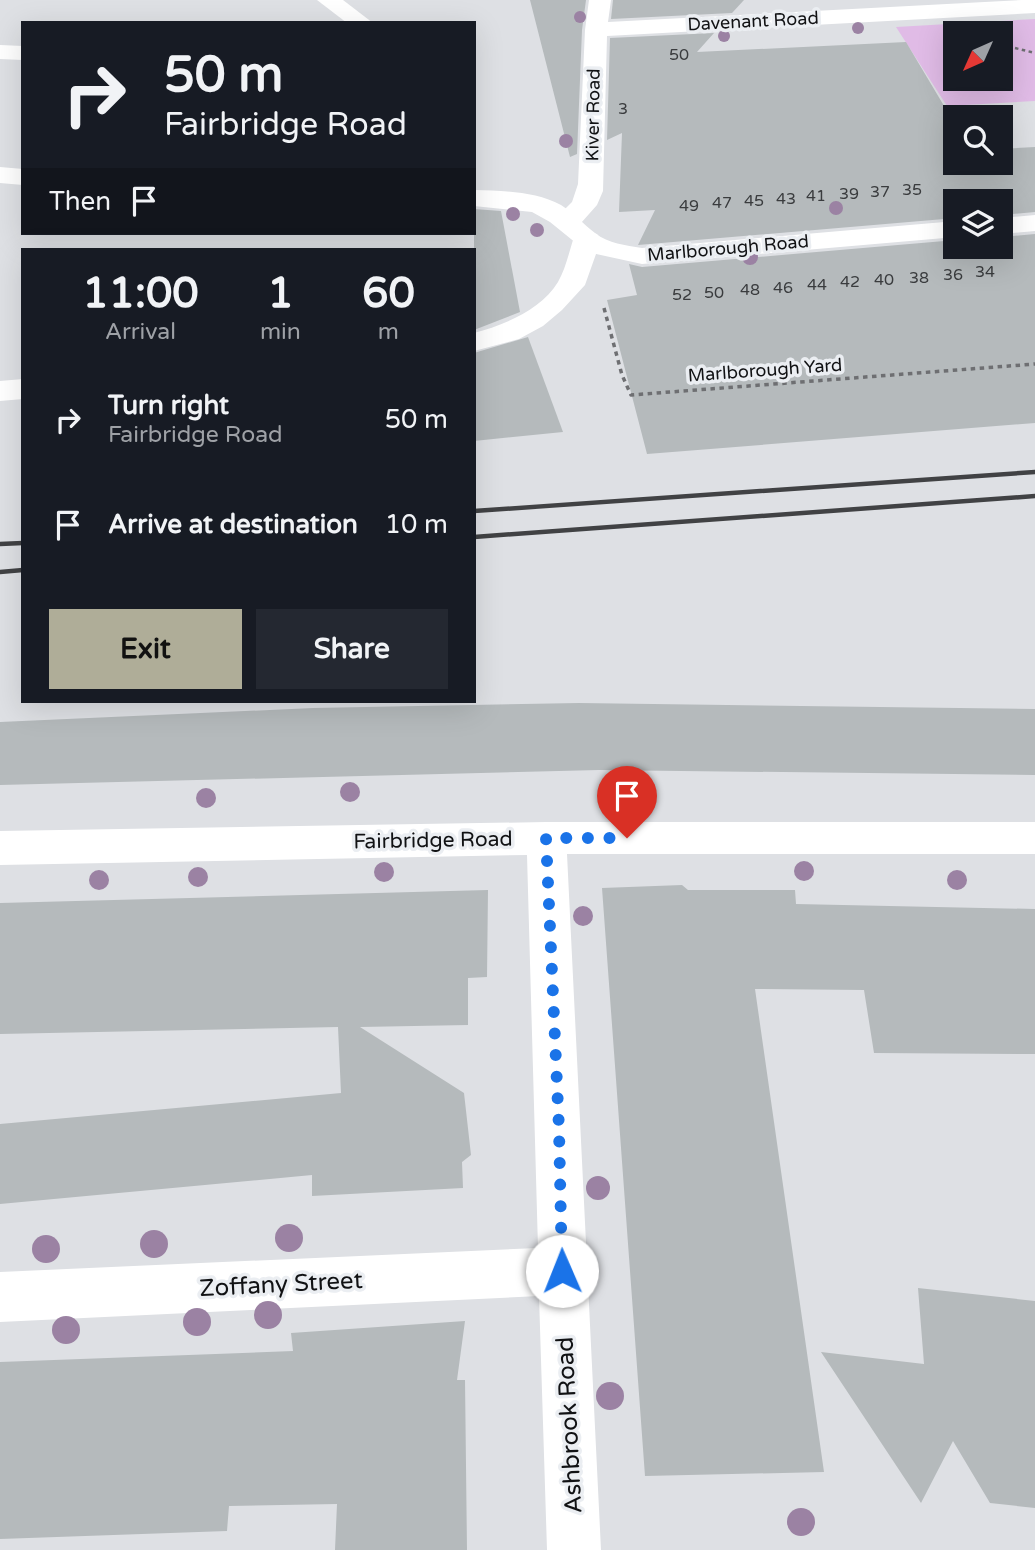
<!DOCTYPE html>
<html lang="en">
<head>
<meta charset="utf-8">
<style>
  :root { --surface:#171b24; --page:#242831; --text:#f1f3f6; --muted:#9ea1a6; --accent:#afad98 }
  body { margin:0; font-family:"Varela Round",sans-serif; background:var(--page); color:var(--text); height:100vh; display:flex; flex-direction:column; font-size:26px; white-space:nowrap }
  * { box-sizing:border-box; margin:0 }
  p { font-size:23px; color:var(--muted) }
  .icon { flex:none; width:38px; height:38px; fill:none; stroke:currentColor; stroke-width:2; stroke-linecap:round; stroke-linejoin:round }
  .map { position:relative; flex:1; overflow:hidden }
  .details { position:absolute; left:21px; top:248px; width:455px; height:455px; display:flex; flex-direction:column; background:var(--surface); border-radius:0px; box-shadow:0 7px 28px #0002 }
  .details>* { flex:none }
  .banner { position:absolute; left:21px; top:21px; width:455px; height:214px; border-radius:0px; box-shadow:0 7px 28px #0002; background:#171b24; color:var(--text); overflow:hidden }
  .needle { width:46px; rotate:225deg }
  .tools { position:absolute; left:943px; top:21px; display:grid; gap:14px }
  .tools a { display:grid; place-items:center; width:70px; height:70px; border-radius:0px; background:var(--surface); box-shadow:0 7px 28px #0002; font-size:35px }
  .pin { position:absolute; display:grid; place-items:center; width:60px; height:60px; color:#fff; margin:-72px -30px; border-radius:50% 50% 50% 0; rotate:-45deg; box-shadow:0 0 7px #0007 }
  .pin .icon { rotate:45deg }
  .me { position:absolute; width:77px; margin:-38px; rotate:359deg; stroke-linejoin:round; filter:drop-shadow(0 0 5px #0008) }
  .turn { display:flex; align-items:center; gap:24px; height:147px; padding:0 28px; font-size:32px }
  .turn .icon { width:91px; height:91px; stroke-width:2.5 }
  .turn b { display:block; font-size:49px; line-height:60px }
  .then { display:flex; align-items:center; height:66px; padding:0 28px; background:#0003; gap:14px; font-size:26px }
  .eta { display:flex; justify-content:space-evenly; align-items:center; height:119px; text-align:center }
  .eta b { font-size:42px; font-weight:800; line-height:49px }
  .button { display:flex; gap:14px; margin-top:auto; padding:14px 28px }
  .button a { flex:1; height:80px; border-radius:0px; background:var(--accent); color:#111; font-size:28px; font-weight:800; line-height:80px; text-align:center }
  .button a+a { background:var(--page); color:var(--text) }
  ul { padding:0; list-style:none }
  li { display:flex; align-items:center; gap:21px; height:105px; padding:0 28px }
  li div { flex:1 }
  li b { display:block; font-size:26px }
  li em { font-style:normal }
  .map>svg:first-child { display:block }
  .green { fill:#e0bbe6; fill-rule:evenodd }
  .building { fill:#b5babc }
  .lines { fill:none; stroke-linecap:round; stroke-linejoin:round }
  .path-far1 { stroke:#6e6f72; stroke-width:2.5; stroke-dasharray:3.5 3.5; stroke-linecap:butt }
  .path { stroke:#6e6f72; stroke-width:3.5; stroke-dasharray:4.5 4.5; stroke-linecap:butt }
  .street { fill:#fff; fill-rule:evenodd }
  .secondary { fill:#fff; fill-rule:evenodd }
  .rail { stroke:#414244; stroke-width:4.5 }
  .tree { fill:#9b82a3 }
  .route { stroke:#1a73e8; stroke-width:12; stroke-dasharray:0 21.6 }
  .labels { text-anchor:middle; stroke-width:7; stroke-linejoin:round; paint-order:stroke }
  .far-number-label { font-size:16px; fill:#3a3c3e }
  .far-street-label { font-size:18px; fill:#111214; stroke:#ebeef2 }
  .street-label { font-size:21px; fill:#111214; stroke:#ebeef2 }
  .near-street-label { font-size:24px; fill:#111214; stroke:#ebeef2 }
</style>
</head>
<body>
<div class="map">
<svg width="1035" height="1550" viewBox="0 0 1035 1550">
  <rect width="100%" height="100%" fill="#dee0e4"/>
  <path class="green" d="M1035,19V101L947,106L896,27ZM956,33H1001V79H956Z"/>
  <g class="building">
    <polygon points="530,0 586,0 582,30 577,154 570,157"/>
    <polygon points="613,0 744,0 732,13 611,19"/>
    <polygon points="714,33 697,52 906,42 956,126 956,163 1001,163 1001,149 1035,147 1035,212 1001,215 1001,201 956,201 956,218 638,245 655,210 619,212 622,133 607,140 610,38"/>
    <polygon points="474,209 501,211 520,312 474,330"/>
    <polygon points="1035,234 1035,423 647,454 607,300 637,295 629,264 642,267 956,240 956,247 1001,247 1001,237"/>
    <polygon points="528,337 563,432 474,441 474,353"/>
    <polygon points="579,703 1035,709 1035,775 599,770 0,785 0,722 313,708"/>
    <polygon points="682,885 688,890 795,890 796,904 1035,909 1035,1054 874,1053 864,990 755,989 824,1472 645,1476 602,888"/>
    <polygon points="488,890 487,977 468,978 468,1025 360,1027 464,1093 471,1155 462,1162 463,1188 312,1196 312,1175 0,1204 0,1124 341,1093 338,1027 0,1034 0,903"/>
    <polygon points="918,1288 1035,1301 1035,1508 990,1503 953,1441 921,1503 821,1352 924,1364"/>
    <polygon points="465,1321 457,1380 465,1380 467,1550 335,1550 337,1504 229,1506 227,1531 0,1539 0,1362 293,1351 291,1333"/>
  </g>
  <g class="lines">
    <polyline class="path-far1" points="1015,48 1035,53"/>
    <polyline class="path" points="604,308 622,375 631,395 1035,364"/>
    <g class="street">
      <polygon points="317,0 343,0 373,23 347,23"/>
      <polygon points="589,0 611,0 608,22 1022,0 1035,0 1035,13 607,36 603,191 597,205 581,223 566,229 557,227 553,221 572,202 578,184 585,30"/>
      <polygon points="0,45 23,46 23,60 0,59"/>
      <path d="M587,232L597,234L601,240L585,285L562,310L543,326L519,339L474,351V333C504,325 541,310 558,282C565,270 569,253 573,240L577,234Z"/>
      <polygon points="23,379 23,399 0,401 0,381"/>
      <polygon points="546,822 1035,822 1035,854 567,854 601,1550 547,1550 539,1296 0,1322 0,1272 538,1248 527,855 0,865 0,831"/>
    </g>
    <g class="secondary">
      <polygon points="0,167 23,169 23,185 0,183"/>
      <path d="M474,190C503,191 535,191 561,205C574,213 583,224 595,233C609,244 625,245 642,248L956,221V237L642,264L587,252L550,222L532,212L474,206Z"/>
      <polygon points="1035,215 1035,231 1001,234 1001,218"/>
    </g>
    <g class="rail">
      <polyline points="474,511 1035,472"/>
      <polyline points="474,537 1035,496"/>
      <polyline points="0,544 23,543"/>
      <polyline points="0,572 23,570"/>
    </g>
  </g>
  <g class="tree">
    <circle cx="580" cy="17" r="6"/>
    <circle cx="858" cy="28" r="6"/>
    <circle cx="724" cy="36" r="6"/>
    <circle cx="566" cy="141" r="7"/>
    <circle cx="836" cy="208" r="7"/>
    <circle cx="513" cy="214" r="7"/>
    <circle cx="537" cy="230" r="7"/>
    <circle cx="750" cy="257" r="8"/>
    <circle cx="350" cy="792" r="10"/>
    <circle cx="206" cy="798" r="10"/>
    <circle cx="804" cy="871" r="10"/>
    <circle cx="384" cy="872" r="10"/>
    <circle cx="198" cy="877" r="10"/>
    <circle cx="99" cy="880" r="10"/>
    <circle cx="957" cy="880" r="10"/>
    <circle cx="583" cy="916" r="10"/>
    <circle cx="598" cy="1188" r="12"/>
    <circle cx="289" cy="1238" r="14"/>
    <circle cx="154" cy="1244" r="14"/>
    <circle cx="46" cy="1249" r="14"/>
    <circle cx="268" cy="1315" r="14"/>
    <circle cx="197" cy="1322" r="14"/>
    <circle cx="66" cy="1330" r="14"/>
    <circle cx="610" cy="1396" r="14"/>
    <circle cx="801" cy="1522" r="14"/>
  </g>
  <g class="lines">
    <polyline class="route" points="562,1271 559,1129 546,838 627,838"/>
  </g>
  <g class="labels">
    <g class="far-number-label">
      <text x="679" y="60">50</text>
      <text x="623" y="114">3</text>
      <text x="912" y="195">35</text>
      <text x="880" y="197">37</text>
      <text x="849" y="199">39</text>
      <text x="816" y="201">41</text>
      <text x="786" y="204">43</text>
      <text x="754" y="206">45</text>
      <text x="722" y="208">47</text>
      <text x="689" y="211">49</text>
      <text x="985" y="277">34</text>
      <text x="953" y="280">36</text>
      <text x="919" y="283">38</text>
      <text x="884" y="285">40</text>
      <text x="850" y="287">42</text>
      <text x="817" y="290">44</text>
      <text x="783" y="293">46</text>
      <text x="750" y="295">48</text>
      <text x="714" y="298">50</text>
      <text x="682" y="300">52</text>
    </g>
    <g class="far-street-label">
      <text transform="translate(753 21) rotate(-3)" y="6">Davenant Road</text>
      <text transform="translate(593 115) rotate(-89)" y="6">Kiver Road</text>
      <text transform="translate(728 248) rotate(-5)" y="6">Marlborough Road</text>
      <text transform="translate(765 370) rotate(-4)" y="6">Marlborough Yard</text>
    </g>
    <g class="street-label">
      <text transform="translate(433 840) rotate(-1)" y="7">Fairbridge Road</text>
    </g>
    <g class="near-street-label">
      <text transform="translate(281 1284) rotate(-3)" y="8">Zoffany Street</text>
      <text transform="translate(569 1425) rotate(-93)" y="8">Ashbrook Road</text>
    </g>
  </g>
</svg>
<div class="tools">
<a><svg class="needle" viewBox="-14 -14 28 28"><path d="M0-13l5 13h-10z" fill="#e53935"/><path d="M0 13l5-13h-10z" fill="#9ea1a6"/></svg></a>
<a><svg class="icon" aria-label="search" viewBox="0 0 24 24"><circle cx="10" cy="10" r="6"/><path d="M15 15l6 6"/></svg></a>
<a><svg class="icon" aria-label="layers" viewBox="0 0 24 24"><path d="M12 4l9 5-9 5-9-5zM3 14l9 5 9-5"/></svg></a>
</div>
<div class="pin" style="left:627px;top:838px;background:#d93025"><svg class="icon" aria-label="arrive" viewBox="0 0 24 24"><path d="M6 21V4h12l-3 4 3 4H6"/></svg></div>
<svg class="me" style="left:562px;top:1271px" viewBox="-20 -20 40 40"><circle r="19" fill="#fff"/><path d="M0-13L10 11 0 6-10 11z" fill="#1a73e8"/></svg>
<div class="banner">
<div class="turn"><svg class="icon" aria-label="right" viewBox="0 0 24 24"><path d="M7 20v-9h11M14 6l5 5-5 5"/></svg><div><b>50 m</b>Fairbridge Road</div></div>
<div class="then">Then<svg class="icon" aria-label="arrive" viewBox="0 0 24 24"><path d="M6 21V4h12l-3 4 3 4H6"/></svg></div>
</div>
<section class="details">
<div class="eta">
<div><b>11:00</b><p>Arrival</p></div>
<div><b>1</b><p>min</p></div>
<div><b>60</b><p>m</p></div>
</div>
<ul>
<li><svg class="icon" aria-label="right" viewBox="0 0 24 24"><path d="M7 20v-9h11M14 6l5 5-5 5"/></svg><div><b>Turn right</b><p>Fairbridge Road</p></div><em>50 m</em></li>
<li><svg class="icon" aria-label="arrive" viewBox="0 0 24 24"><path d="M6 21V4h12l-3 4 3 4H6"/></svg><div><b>Arrive at destination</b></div><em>10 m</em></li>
</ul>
<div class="button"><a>Exit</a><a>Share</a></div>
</section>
</div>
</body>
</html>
